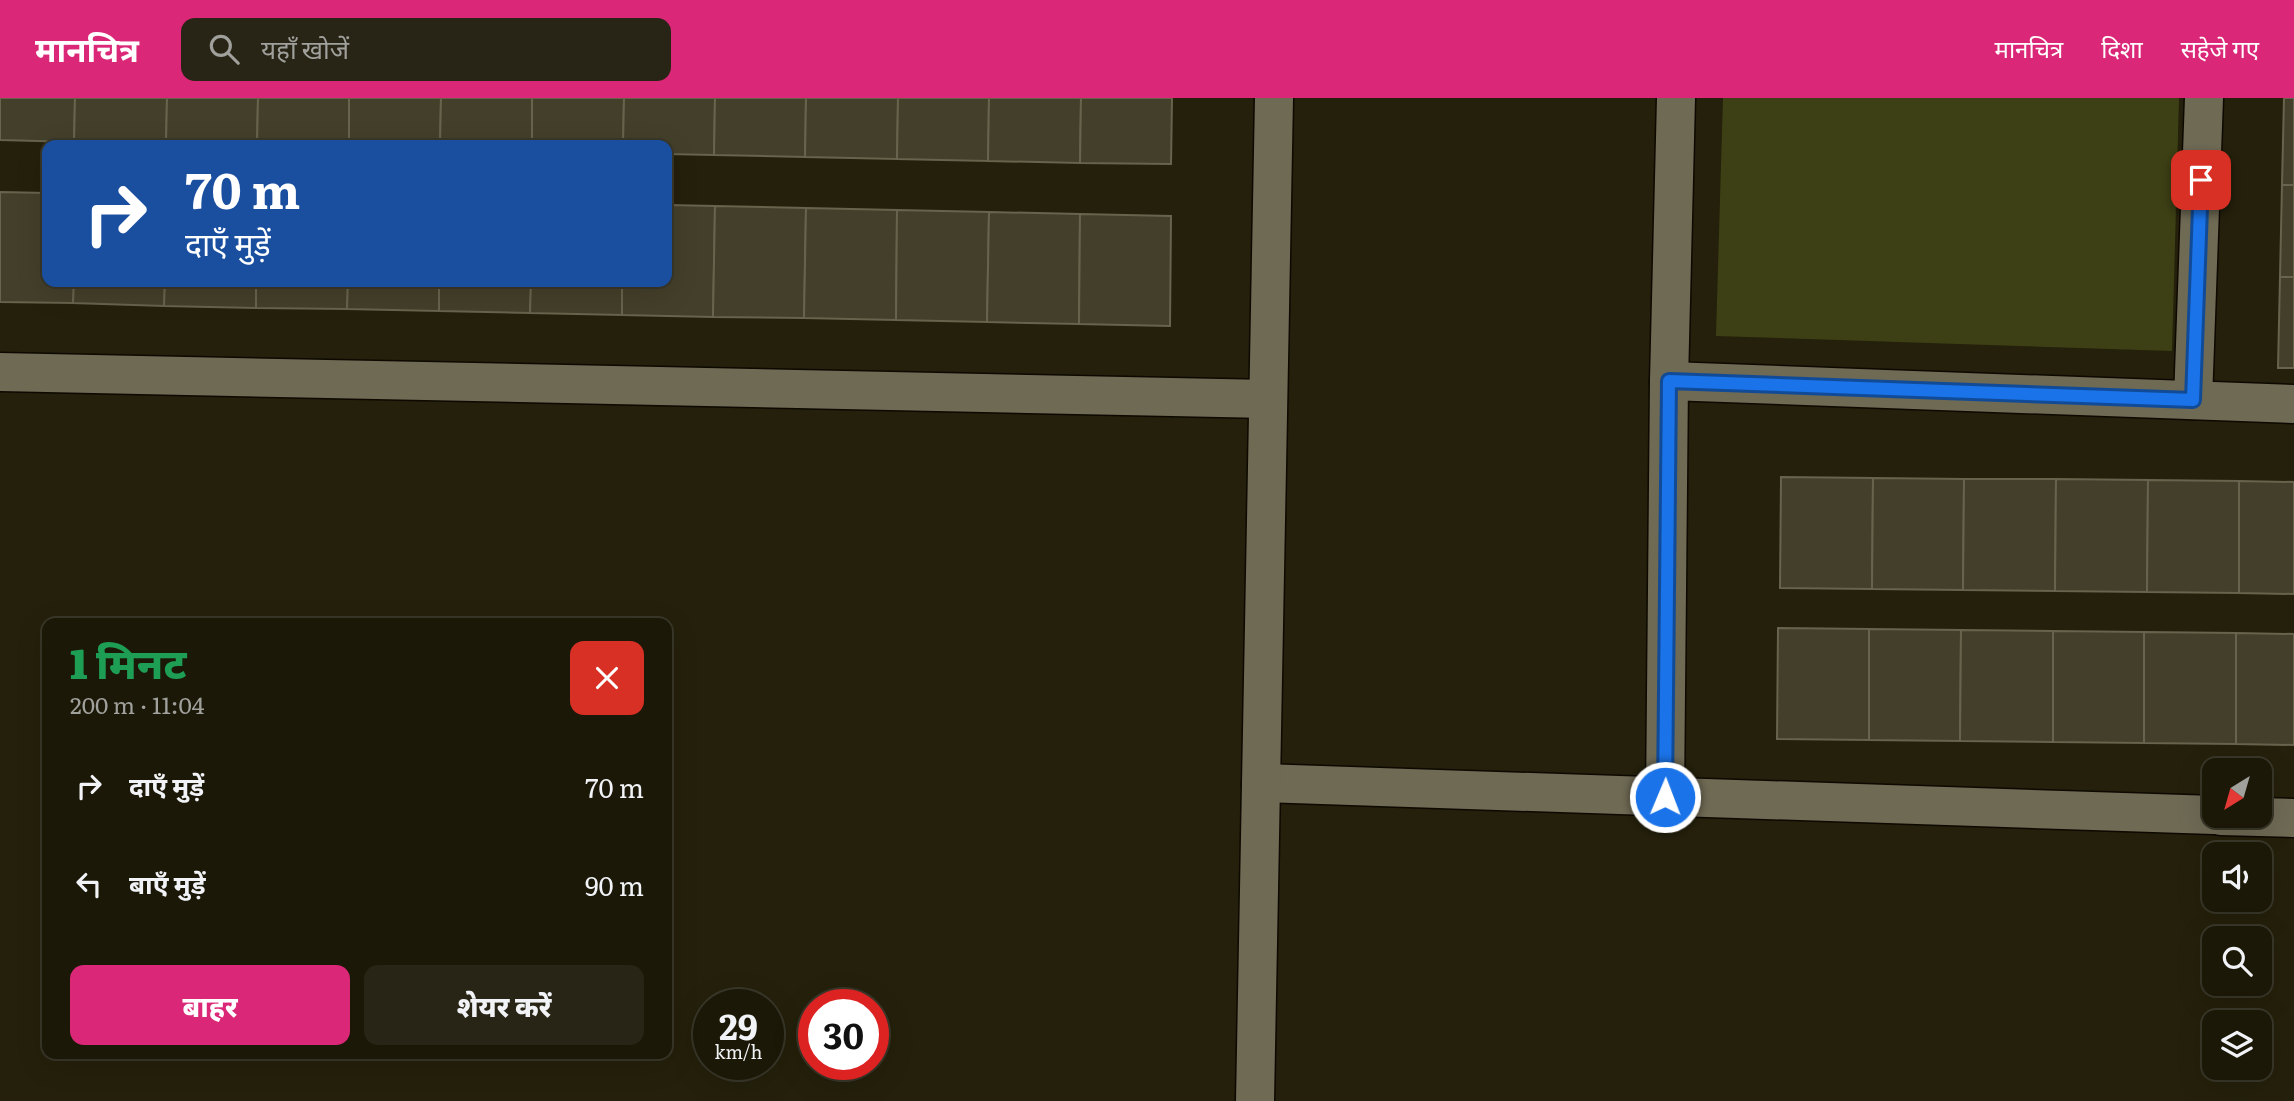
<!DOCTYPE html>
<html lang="hi">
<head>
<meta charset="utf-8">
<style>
  :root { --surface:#1b1808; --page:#282516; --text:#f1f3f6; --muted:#a0a09c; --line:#393729; --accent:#db2777 }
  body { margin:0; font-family:Literata,"Noto Sans Devanagari",serif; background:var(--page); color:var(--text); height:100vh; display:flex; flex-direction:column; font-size:26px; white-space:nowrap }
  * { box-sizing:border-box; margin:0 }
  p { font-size:23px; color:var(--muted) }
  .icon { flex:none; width:38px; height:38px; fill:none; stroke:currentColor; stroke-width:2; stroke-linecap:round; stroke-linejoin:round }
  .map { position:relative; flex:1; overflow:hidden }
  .details { position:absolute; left:42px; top:520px; width:630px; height:441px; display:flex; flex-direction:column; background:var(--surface); border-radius:14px; box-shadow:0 7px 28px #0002,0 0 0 2px var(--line) }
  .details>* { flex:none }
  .top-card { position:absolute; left:42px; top:42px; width:630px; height:147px; border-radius:14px; box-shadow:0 7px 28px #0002,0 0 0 2px var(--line); background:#1a4fa0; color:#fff; overflow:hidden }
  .needle { width:46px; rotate:217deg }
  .controls { position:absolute; left:2202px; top:660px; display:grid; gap:14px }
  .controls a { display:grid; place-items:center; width:70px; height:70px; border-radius:14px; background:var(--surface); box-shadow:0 7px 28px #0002,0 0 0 2px var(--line); font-size:35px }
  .speed { position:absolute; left:693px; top:891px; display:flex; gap:14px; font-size:35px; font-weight:700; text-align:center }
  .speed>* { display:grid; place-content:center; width:91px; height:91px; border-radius:50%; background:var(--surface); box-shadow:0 7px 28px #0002,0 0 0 2px var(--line); line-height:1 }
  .speed small { font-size:18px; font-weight:400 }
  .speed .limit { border:10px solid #d22; background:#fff; color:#111 }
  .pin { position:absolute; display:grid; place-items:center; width:60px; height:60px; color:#fff; margin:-30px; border-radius:14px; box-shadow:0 4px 10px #0006 }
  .me { position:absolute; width:77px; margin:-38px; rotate:1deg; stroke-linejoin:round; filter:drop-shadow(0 0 5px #0008) }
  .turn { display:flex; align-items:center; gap:24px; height:147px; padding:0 28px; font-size:32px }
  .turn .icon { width:91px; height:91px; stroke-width:2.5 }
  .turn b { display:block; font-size:49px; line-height:60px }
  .round { display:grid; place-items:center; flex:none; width:74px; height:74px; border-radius:14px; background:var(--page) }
  .headline { display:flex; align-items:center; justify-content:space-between; height:119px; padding:0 28px }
  h1 { font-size:42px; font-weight:800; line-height:52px; color:#1e9e55 }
  .button { display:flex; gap:14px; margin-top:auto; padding:14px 28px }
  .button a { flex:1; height:80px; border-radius:14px; background:var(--accent); color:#fff; font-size:28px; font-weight:800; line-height:80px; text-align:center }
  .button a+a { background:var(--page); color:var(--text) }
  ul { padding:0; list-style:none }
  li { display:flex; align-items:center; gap:21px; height:98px; padding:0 28px }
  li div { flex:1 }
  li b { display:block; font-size:26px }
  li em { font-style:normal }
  header { display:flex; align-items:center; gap:42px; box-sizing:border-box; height:98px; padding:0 35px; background:var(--accent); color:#fff }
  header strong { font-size:33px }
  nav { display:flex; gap:38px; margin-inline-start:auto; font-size:24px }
  .search { width:490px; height:63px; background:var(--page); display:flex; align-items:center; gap:18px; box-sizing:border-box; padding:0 24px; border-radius:14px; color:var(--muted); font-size:26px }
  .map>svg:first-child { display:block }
  .green { fill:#3d4014 }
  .building { fill:#433f2a; stroke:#67634c; stroke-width:2 }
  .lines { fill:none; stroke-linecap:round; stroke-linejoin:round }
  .minor-casing { stroke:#0d0900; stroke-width:41 }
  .minor { stroke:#6f6a54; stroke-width:38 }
  .route-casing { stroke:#114b97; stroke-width:18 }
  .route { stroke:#1a73e8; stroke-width:12 }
</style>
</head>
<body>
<header>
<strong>मानचित्र</strong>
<div class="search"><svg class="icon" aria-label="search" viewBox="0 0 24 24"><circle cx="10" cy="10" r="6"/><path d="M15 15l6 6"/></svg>यहाँ खोजें</div>
<nav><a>मानचित्र</a><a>दिशा</a><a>सहेजे गए</a></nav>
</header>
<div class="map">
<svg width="2294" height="1003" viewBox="0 0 2294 1003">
  <rect width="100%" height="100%" fill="#24200b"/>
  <polygon class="green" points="1723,0 2179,0 2172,253 1716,238"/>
  <g class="building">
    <polygon points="0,0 75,0 74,44 0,42"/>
    <polygon points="75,0 167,0 166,45 74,44"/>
    <polygon points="167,0 258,0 257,47 166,45"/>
    <polygon points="258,0 349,0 349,47 257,47"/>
    <polygon points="349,0 441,0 440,47 349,47"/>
    <polygon points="441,0 532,0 532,47 440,47"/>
    <polygon points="532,0 624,0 623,47 532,47"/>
    <polygon points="624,0 715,0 714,57 667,56 667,47 623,47"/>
    <polygon points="715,0 806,0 805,59 714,57"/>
    <polygon points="806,0 898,0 897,61 805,59"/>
    <polygon points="898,0 989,0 988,63 897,61"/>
    <polygon points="989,0 1081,0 1080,65 988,63"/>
    <polygon points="1081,0 1172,0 1171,66 1080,65"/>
    <polygon points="2284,0 2294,0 2294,87 2282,87"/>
    <polygon points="2282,87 2294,87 2294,179 2280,179"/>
    <polygon points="0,94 47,95 47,184 74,184 73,205 0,204"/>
    <polygon points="667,107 715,108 713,219 622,217 622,184 667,184"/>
    <polygon points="715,108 806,110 804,220 713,219"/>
    <polygon points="806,110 897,112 896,222 804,220"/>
    <polygon points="897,112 989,114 987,224 896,222"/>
    <polygon points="989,114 1080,116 1079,226 987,224"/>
    <polygon points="1080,116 1171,118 1170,228 1079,226"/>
    <polygon points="2280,179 2294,179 2294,270 2278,270"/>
    <polygon points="74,184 165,184 164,208 73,205"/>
    <polygon points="165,184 256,184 256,210 164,208"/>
    <polygon points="256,184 348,184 347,211 256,210"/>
    <polygon points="348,184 439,184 439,213 347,211"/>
    <polygon points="439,184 531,184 530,215 439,213"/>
    <polygon points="531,184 622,184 622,217 530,215"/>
    <polygon points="1781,379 1873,380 1872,491 1780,490"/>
    <polygon points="1873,380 1964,381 1963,492 1872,491"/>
    <polygon points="1964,381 2056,381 2055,493 1963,492"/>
    <polygon points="2056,381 2148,382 2147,494 2055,493"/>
    <polygon points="2148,382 2239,383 2239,495 2147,494"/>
    <polygon points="2239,383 2294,384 2294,496 2239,495"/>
    <polygon points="1778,530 1869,531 1869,642 1777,641"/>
    <polygon points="1869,531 1961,532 1960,643 1869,642"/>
    <polygon points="1961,532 2053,533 2053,644 1960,643"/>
    <polygon points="2053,533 2144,534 2144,645 2053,644"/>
    <polygon points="2144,534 2236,535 2236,646 2144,645"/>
    <polygon points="2236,535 2294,536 2294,647 2236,646"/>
  </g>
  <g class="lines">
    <defs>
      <g id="minor">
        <polyline points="0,274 1268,301"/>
        <polyline points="1669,283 2294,306"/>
        <polyline points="2193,302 2204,0"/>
        <polyline points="1261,685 2214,717"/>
        <polyline points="1665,700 1669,283 1676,0"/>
        <polyline points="2221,718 2294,720"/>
        <polyline points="1255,1003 1274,0"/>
      </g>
    </defs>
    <use href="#minor" class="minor-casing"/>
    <use href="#minor" class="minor"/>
  </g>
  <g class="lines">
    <defs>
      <polyline id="route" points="1665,699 1669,283 2193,302 2201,82"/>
    </defs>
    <use href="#route" class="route-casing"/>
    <use href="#route" class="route"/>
  </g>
</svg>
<div class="controls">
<a><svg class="needle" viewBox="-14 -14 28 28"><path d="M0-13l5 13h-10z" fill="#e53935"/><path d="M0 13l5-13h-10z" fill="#a0a09c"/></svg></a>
<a><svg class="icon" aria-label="sound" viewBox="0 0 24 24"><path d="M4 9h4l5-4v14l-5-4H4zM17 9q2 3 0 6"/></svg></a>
<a><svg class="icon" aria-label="search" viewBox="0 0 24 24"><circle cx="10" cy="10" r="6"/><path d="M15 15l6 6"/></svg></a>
<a><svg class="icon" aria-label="layers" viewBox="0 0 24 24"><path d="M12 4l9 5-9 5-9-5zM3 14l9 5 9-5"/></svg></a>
</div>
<div class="speed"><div>29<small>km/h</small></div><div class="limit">30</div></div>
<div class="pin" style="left:2201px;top:82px;background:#d93025"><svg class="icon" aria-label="arrive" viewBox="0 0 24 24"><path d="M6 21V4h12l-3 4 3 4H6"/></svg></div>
<svg class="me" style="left:1665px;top:699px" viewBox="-20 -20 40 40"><circle r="17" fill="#1a73e8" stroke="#fff" stroke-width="3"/><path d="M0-11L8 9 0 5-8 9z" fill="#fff"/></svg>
<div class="top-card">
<div class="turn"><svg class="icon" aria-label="right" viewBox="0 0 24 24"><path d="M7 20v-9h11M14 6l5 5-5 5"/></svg><div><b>70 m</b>दाएँ मुड़ें</div></div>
</div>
<section class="details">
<div class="headline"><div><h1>1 मिनट</h1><p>200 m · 11:04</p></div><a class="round" style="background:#d93025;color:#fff"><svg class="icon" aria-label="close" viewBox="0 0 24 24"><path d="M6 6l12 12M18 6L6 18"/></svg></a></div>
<ul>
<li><svg class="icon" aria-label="right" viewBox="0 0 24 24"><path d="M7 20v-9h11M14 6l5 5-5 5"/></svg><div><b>दाएँ मुड़ें</b></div><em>70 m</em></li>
<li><svg class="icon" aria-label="left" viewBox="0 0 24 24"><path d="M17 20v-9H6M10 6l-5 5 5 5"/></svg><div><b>बाएँ मुड़ें</b></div><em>90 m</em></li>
</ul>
<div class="button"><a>बाहर</a><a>शेयर करें</a></div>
</section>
</div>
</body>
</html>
